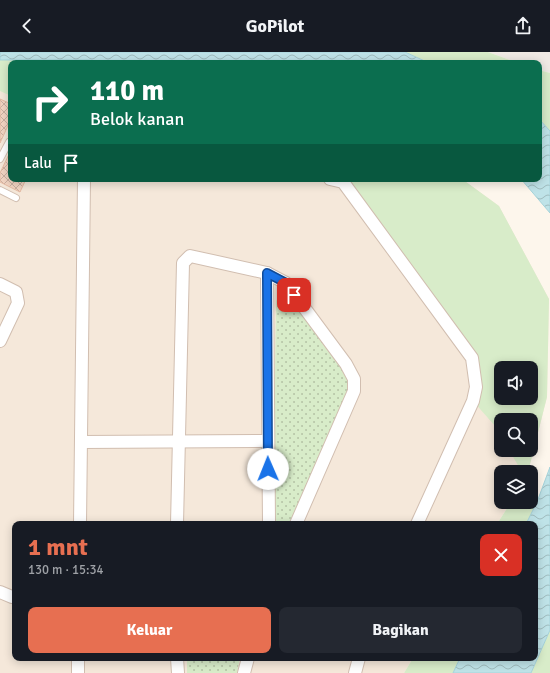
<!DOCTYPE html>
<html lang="id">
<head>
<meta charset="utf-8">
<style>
  :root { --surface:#171b24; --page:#242831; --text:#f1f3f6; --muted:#9ea1a6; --accent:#e76f51 }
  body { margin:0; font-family:Signika,sans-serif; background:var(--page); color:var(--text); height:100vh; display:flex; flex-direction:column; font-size:15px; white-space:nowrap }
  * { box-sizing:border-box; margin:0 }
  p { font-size:13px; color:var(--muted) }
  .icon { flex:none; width:22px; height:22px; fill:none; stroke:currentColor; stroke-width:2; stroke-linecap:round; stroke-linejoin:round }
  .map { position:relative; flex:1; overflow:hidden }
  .details { position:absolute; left:12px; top:469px; width:526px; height:140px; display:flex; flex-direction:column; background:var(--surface); border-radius:8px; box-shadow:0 2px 10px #0003 }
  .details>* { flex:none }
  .top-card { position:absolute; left:8px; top:8px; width:534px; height:122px; border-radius:8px; box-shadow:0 2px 10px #0003; background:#0b6e4f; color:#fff; overflow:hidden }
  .controls { position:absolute; left:494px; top:309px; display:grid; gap:8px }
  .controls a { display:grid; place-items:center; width:44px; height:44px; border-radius:8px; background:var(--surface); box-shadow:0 2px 10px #0003; font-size:20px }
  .pin { position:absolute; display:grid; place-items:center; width:34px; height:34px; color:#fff; margin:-17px; border-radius:8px; box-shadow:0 2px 6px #0006 }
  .me { position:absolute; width:44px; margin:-22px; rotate:359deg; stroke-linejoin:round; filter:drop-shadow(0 0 3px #0008) }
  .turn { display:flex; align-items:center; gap:14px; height:84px; padding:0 16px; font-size:18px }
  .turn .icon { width:52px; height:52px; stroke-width:2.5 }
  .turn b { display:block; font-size:28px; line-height:34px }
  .then { display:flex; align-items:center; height:38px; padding:0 16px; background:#0003; gap:8px; font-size:15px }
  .round { display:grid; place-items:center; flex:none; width:42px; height:42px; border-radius:8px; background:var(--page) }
  .summary { display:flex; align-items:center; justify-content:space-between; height:68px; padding:0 16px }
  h1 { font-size:24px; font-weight:800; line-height:30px; color:var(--accent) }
  .cta { display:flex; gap:8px; margin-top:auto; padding:8px 16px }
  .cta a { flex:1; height:46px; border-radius:8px; background:var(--accent); color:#fff; font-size:16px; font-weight:800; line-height:46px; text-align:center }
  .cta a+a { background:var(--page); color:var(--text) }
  header { display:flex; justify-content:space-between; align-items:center; height:52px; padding:0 16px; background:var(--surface); font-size:18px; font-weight:800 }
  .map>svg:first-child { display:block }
  .residential { fill:#f5e8da; fill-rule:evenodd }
  .industrial { fill:#efe9e4 }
  .grass { fill:#d8ecc9; fill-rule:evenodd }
  .park { fill:url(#park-dots) }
  .water { fill:url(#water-waves); stroke:#a5d3da }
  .building { fill:url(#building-cross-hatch); stroke:#e6bba3 }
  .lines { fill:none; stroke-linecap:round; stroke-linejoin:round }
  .lane-casing { stroke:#d1beb0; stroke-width:8 }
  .street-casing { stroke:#d1beb0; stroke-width:14 }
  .lane { stroke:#fff; stroke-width:6 }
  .street { stroke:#fff; stroke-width:12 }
  .route-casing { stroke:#114b97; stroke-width:10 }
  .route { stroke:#1a73e8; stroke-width:7 }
</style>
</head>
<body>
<header><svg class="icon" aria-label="back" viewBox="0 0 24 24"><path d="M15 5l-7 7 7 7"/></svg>GoPilot<svg class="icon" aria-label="share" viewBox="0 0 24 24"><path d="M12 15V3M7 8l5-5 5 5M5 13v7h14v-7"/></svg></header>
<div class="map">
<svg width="550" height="621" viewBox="0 0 550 621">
  <defs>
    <pattern id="park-dots" width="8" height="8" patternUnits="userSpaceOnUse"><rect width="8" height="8" fill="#d8ecc9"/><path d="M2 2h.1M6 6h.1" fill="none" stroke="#b4c2a5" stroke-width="1.8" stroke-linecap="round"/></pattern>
    <pattern id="water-waves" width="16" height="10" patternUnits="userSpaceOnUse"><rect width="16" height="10" fill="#bfe3e8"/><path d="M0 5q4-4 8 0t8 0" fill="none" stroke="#a0bbbe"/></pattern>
    <pattern id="building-cross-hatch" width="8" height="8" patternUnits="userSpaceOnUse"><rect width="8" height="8" fill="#f3d5c3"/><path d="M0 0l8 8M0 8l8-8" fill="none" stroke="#cab0a1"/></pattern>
  </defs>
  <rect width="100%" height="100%" fill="#fdf6ec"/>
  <path class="residential" d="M0,8H87L95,11H11V127H462L499,154L549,247L547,345L528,420H501V450H511L497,472H15V606H413L404,621H0ZM501,316H531V346H501ZM501,368H531V398H501Z"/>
  <polygon class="industrial" points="488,0 550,0 550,21 539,18 539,11 518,11"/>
  <g class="grass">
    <polygon points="405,0 488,0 518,11 429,11"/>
    <polygon points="0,8 87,8 95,11 11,11 11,44 0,39"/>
    <polygon points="539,18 550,21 550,79 539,67"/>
    <path d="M330,127H462L499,154L549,247L547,345L528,420H522L509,398H531V368H501V384L495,374L473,349L472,306L343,130ZM501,316H531V346H501Z"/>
    <polygon points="531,437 537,450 526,472 497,472 511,450 531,450"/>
    <polygon points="550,578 550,621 531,621"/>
    <polygon points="413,606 460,606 453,621 404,621"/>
  </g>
  <g class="park">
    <polygon points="281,242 289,243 349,326 351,334 295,472 273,472 276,249"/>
    <polygon points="187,606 240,606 237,621 187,621"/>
  </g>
  <g class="water">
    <polygon points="0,0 405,0 429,11 125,11 87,8 0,8"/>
    <polygon points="539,67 550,79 550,161 521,127 539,127"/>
    <polygon points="550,415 550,578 531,621 453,621 460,606 535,606 535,472 526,472 537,450"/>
  </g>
  <g class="building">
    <polygon points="0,47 11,52 11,67 0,91"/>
    <polygon points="11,98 11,127 26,127 20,140 0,130 0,121"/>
  </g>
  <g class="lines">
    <defs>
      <g id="lane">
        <polyline points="0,107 9,90"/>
        <polyline points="0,138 16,146"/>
      </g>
      <g id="street">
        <polyline points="330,127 343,130 472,306 476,335 473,349 417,472"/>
        <polyline points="267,221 269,472"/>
        <polyline points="0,232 16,240 18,251 0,289"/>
        <polyline points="81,390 267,389"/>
        <polyline points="80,472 84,127"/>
        <polyline points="177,472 183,211 190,204 267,221 286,231 346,312 354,327 354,339 296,472"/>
        <polyline points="0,540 12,545"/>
        <polyline points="177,606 178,621"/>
        <polyline points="78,621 78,606"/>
        <polyline points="244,621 248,606"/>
        <polyline points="355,621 359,606"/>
      </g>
    </defs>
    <use href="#lane" class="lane-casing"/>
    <use href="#street" class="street-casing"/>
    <use href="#lane" class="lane"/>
    <use href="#street" class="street"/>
  </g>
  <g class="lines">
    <defs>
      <polyline id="route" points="268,417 267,221 286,231 294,243"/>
    </defs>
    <use href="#route" class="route-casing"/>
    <use href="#route" class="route"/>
  </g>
</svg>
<div class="controls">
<a><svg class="icon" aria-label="sound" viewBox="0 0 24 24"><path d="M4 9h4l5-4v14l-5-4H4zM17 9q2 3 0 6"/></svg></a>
<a><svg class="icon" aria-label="search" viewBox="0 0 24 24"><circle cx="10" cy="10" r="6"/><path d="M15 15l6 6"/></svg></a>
<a><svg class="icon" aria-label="layers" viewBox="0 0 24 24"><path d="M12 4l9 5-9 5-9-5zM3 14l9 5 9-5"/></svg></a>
</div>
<div class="pin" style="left:294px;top:243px;background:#d93025"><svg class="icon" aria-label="arrive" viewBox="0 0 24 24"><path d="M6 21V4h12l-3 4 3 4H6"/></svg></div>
<svg class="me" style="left:268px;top:417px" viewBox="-20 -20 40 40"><circle r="19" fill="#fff"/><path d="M0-13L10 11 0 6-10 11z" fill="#1a73e8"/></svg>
<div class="top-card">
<div class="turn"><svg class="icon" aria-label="right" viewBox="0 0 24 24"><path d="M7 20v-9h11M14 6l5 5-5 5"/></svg><div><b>110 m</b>Belok kanan</div></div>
<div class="then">Lalu<svg class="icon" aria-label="arrive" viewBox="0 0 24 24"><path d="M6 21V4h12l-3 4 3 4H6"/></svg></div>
</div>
<section class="details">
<div class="summary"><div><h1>1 mnt</h1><p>130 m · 15:34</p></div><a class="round" style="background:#d93025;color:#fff"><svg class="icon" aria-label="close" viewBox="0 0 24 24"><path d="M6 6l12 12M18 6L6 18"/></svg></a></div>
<div class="cta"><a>Keluar</a><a>Bagikan</a></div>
</section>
</div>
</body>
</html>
